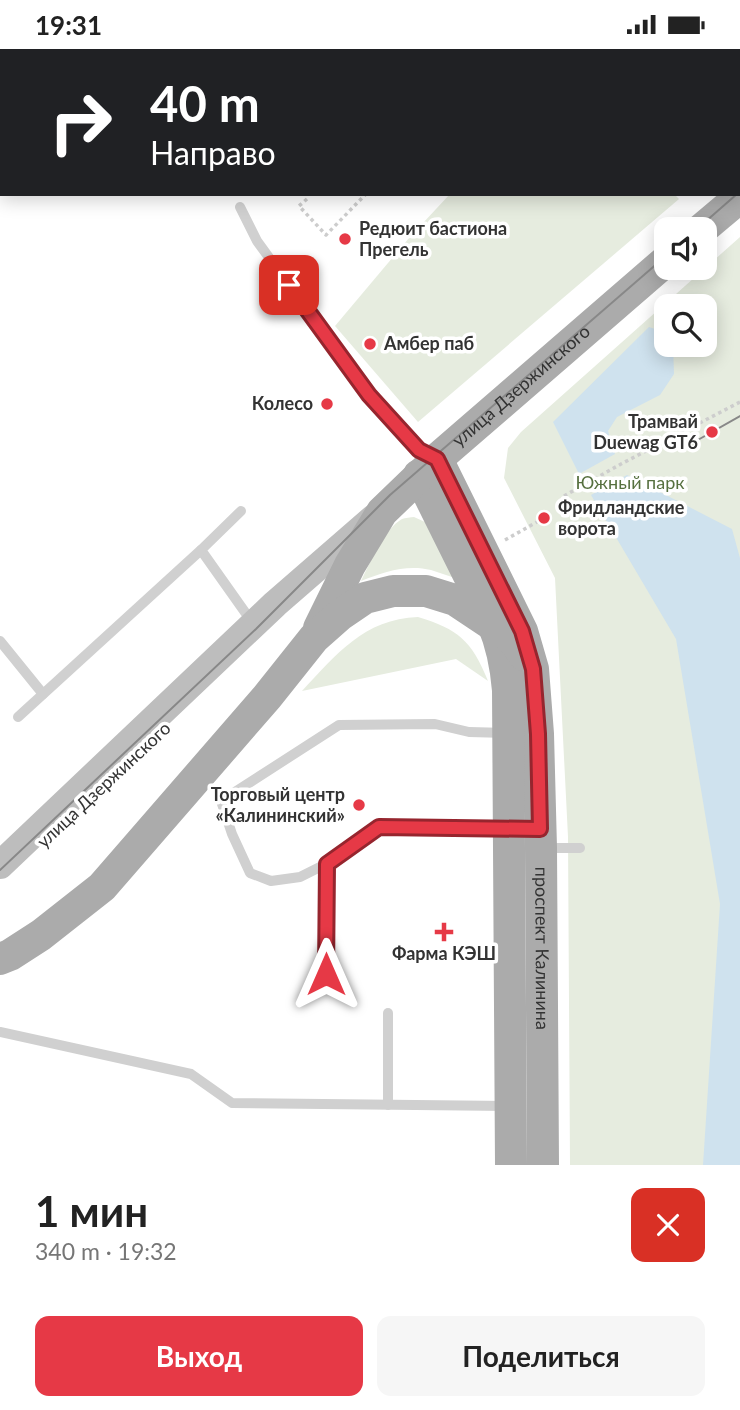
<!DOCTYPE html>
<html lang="ru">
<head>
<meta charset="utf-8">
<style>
  :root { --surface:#fff; --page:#f6f6f6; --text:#222; --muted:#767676; --accent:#e63946 }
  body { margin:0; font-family:Lato,sans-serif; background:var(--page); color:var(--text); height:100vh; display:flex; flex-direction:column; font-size:26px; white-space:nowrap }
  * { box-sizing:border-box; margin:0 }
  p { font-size:23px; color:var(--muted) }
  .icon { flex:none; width:38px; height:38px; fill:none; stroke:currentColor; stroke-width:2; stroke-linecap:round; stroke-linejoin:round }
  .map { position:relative; height:1116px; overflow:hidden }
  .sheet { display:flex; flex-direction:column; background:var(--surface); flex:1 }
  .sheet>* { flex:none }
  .top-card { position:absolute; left:0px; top:0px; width:740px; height:147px; box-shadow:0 4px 18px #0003; background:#202124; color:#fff; overflow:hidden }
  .controls { position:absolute; left:654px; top:168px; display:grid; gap:14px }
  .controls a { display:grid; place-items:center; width:63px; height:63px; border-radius:14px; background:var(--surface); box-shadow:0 4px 18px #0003; font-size:35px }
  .pin { position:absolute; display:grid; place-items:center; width:60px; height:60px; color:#fff; margin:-30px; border-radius:14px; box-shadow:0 4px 10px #0006 }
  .me { position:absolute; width:77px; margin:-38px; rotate:0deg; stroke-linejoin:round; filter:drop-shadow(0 0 5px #0008) }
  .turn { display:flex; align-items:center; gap:24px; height:147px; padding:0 35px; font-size:32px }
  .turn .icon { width:91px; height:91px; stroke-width:2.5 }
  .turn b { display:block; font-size:49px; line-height:60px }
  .round { display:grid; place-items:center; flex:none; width:74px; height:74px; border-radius:14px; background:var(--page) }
  .headline { display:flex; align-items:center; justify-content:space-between; height:119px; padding:0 35px }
  h1 { font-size:42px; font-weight:700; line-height:52px }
  .action { display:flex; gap:14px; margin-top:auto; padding:14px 35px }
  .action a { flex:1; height:80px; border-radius:14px; background:var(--accent); color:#fff; font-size:28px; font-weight:700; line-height:80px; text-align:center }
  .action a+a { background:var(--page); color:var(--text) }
  .status { display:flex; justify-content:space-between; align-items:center; height:49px; padding:0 35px; background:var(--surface); direction:ltr }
  .status svg { height:19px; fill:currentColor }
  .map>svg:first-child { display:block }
  .green { fill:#e6ecdf; fill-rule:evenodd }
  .water { fill:#cfe2ee }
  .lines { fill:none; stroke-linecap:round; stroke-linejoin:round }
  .path { stroke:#cdcdcd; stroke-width:3.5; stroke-dasharray:3.5 3.5; stroke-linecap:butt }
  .lane { stroke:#d0d0d0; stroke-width:10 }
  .secondary { stroke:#bdbdbd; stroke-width:28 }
  .primary { stroke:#ababab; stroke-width:32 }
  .tram { stroke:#888; stroke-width:2 }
  .route-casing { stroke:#96252e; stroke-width:18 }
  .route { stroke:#e63946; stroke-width:12 }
  .poi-dot { fill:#e63946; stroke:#fff; stroke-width:2.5 }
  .labels { text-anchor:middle; stroke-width:7; stroke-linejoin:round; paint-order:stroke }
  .poi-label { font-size:18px; font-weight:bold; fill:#333; stroke:#fff; text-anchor:start }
  .street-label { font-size:18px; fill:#333; stroke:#fff }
  .park-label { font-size:18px; fill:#56703f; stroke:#fff }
</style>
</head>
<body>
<div class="status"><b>19:31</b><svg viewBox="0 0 49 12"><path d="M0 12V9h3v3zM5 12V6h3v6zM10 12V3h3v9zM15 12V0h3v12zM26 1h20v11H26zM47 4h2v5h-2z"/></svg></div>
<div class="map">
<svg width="740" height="1116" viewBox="0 0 740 1116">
  <rect width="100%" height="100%" fill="#fff"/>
  <g class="green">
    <polygon points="450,145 674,145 679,150 418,373 335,277 409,189"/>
    <path d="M740,188V1116H570L568,788L555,529L504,429L508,399L521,383ZM667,257H705V296H667Z"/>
    <path d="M414,468L425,473L458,530C449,527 440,524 431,521C407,515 383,523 361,532C370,514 384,480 402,470C405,469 411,468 414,468Z"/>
    <path d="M418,568C458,580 472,592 488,632L456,610L302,642C337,605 364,570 418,568Z"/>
  </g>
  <g class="water">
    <polygon points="0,0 44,0 43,2 2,2 2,62 0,64"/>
    <polygon points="649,278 667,284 667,296 673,296 674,325 660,346 617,368 608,382 615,405 579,425 553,373"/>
    <polygon points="627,426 732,480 740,509 740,1116 703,1116 720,855 676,590 591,446"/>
  </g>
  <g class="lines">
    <g class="path">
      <polyline points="307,150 299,157 326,186 366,145"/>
      <polyline points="564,447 621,415 740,353"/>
      <polyline points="505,491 537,473"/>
    </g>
    <g class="lane">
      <polyline points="240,158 257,192 369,346 419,401 434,408"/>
      <polyline points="241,462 201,501 252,573"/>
      <polyline points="0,592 43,645"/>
      <polyline points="18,668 201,501"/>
      <polyline points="506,780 379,778 326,815 300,828 271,832 250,824 232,785 221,752 339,676 435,675 469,683 507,684"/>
      <polyline points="544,799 580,799"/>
      <polyline points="326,924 326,815"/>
      <polyline points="388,964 388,1056"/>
      <polyline points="0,983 191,1025 232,1054 508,1057"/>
    </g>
    <polyline class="secondary" points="0,816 275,555 374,469"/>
    <g class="primary">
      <polyline points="702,180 740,148"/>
      <path id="s1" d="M437,410L522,582L533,620L538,685L541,799L543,1116"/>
      <path d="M419,426L493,575C502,596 506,618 508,641L511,1116"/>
      <path id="s2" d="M319,579L350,516L382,463L437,410L667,211"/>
      <polyline points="0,910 10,906 41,886 102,838 267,648 314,589 340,566 365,549 393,542 426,542 455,551 512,589 524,606"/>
    </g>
    <g class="tram">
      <polyline points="697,180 737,145"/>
      <polyline points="696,392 740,367"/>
      <polyline points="0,821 256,580 390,446 667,206"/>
    </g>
  </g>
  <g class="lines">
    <defs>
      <polyline id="route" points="289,236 369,346 419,401 437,410 522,582 533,620 538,685 540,780 379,778 327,815 326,925"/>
    </defs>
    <use href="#route" class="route-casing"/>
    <use href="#route" class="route"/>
  </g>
  <g class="poi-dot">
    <circle cx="345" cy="190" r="7"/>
    <circle cx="370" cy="295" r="7"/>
    <circle cx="327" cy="355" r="7"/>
    <circle cx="712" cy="383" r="7"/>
    <circle cx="544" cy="469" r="7"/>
    <circle cx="359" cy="756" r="7"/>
    <path d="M440.5 872.5h7v7h7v7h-7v7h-7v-7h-7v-7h7z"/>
  </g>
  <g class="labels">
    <g class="poi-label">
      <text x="359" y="186">Редюит бастиона<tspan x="359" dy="21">Прегель</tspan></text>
      <text x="384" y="301">Амбер паб</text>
      <text x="313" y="361" text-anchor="end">Колесо</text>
      <text x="698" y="379" text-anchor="end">Трамвай<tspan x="698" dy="21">Duewag GT6</tspan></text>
      <text x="558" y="465">Фридландские<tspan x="558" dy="21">ворота</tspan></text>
      <text x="345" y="752" text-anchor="end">Торговый центр<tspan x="345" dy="21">«Калининский»</tspan></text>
      <text x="444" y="911" text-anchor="middle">Фарма КЭШ</text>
    </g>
    <g class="street-label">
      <text dy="6" stroke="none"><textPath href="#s2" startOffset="320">улица Дзержинского</textPath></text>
      <text transform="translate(104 736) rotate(-43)" y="6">улица Дзержинского</text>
      <text dy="6" stroke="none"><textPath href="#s1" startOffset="511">проспект Калинина</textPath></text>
    </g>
    <g class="park-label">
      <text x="630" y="440">Южный парк</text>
    </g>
  </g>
</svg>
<div class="controls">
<a><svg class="icon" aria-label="sound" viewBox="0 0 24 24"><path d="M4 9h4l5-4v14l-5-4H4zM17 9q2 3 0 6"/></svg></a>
<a><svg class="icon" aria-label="search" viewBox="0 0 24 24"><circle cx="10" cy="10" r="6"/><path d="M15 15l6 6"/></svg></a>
</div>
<div class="pin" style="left:289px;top:236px;background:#d93025"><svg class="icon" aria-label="arrive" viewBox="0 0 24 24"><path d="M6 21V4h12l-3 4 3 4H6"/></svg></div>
<svg class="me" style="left:326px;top:925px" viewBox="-20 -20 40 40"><path d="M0-17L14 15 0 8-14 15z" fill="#e63946" stroke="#fff" stroke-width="4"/></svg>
<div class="top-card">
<div class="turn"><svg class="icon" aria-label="right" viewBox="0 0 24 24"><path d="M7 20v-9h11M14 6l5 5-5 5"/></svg><div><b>40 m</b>Направо</div></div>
</div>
</div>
<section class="sheet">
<div class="headline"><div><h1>1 мин</h1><p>340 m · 19:32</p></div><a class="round" style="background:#d93025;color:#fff"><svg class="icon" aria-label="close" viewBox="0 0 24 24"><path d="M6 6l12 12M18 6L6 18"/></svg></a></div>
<div class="action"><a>Выход</a><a>Поделиться</a></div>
</section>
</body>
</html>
